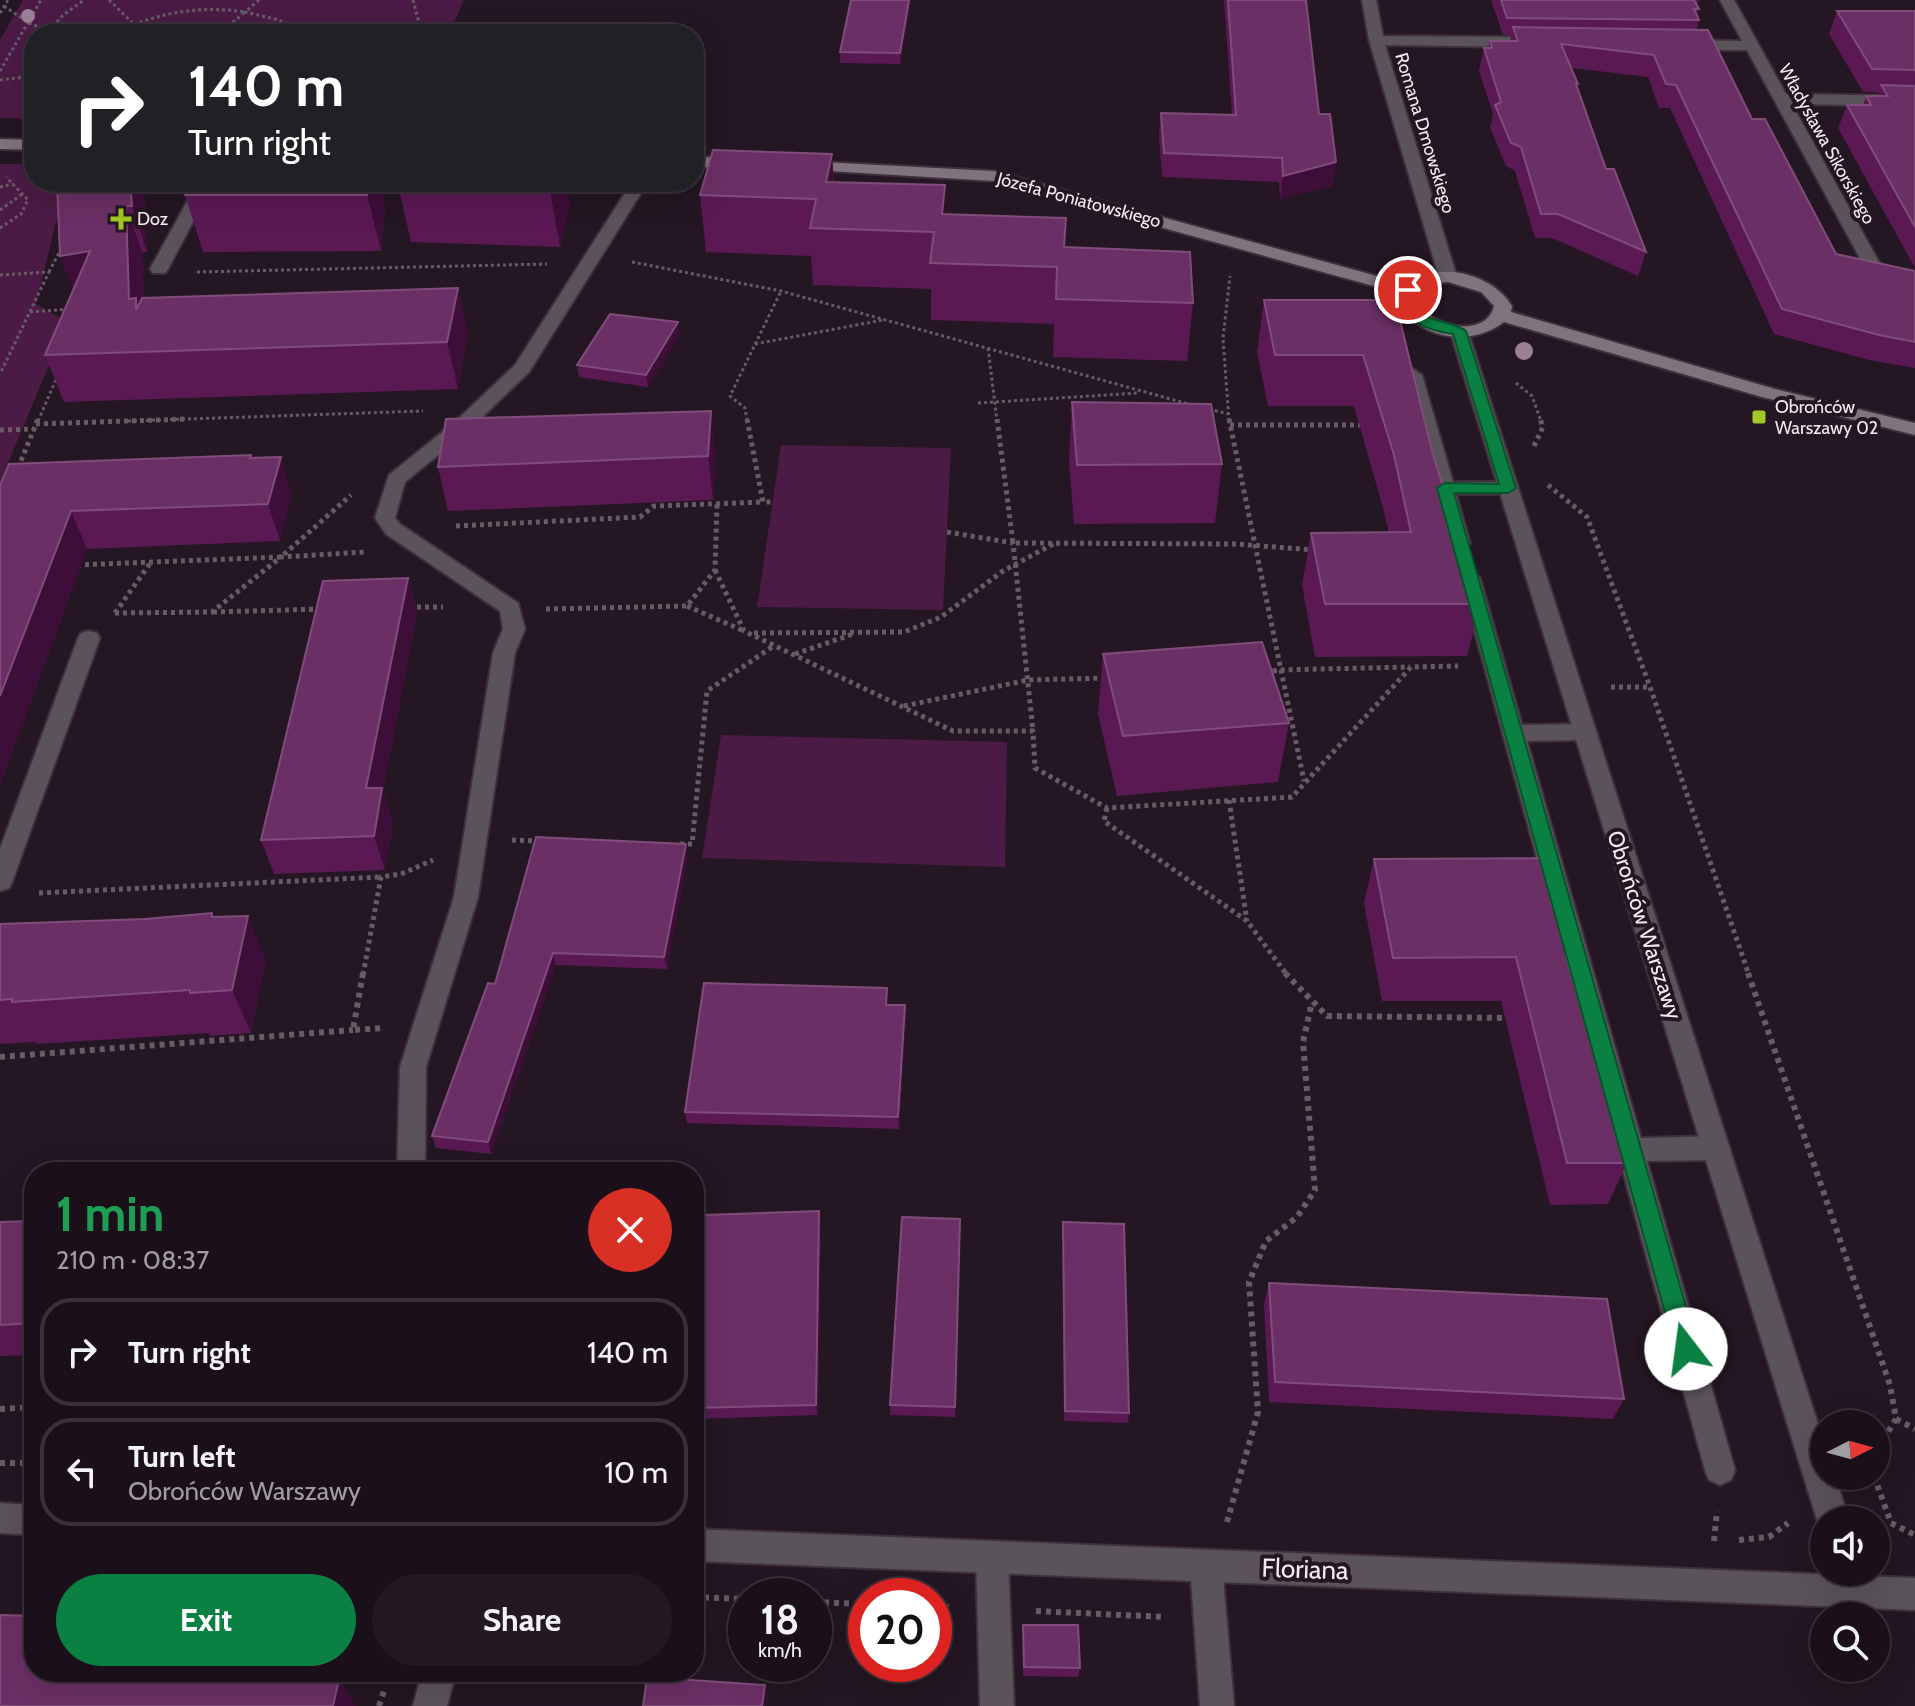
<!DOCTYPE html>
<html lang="en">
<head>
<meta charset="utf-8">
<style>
  :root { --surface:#1b101a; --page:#241923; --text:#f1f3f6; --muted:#a09da2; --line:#393039; --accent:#0b8043 }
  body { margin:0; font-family:Cabin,sans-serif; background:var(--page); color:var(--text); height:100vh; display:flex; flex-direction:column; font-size:30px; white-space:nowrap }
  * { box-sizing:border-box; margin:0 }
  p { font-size:26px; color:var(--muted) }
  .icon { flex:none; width:44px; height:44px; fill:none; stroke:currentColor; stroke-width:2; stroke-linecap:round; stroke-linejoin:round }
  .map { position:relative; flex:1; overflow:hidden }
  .panel { position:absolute; left:24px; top:1162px; width:680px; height:520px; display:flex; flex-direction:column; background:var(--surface); border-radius:32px; box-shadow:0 8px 32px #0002,0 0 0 2px var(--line) }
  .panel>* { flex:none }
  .guide { position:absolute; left:24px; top:24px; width:680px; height:168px; border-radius:32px; box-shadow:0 8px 32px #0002,0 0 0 2px var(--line); background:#202124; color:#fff; overflow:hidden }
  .needle { width:52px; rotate:84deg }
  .controls { position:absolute; left:1810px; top:1410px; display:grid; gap:16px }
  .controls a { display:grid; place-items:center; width:80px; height:80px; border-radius:50%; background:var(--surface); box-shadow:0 8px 32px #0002,0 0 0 2px var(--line); font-size:40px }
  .speed { position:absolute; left:728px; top:1578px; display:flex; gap:16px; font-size:40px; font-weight:700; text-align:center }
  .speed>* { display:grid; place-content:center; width:104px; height:104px; border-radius:50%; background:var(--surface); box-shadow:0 8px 32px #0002,0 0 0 2px var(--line); line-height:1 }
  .speed small { font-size:20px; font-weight:400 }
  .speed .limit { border:12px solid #d22; background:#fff; color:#111 }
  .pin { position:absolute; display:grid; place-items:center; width:68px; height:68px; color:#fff; margin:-34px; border:4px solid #fff; border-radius:50%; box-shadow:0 2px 8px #0007 }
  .me { position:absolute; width:88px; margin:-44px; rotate:345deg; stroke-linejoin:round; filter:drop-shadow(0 0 6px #0008) }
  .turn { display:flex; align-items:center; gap:28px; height:168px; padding:0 32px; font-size:36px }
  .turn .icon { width:104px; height:104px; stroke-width:2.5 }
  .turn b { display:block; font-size:56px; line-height:68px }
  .round { display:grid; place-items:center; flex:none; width:84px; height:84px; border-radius:42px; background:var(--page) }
  .head { display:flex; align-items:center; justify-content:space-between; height:136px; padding:0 32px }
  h1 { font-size:48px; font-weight:700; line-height:60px; color:#1e9e55 }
  .cta { display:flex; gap:16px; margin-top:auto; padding:16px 32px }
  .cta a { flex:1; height:92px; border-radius:48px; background:var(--accent); color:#fff; font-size:32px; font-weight:700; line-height:92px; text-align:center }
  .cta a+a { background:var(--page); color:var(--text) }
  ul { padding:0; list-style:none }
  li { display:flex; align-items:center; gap:24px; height:108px; margin:0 16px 12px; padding:0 16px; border:4px solid var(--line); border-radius:32px }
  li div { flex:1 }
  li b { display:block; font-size:30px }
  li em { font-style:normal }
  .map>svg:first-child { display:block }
  .green { fill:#4b1b45 }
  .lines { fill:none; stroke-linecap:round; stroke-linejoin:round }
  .lane-casing { stroke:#3d303b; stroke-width:4 }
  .street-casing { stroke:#3d303b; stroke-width:4 }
  .secondary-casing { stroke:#3d303b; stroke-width:4 }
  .path-far2 { stroke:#685b66; stroke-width:3; stroke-dasharray:3 3; stroke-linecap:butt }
  .path-far1 { stroke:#685b66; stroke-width:5; stroke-dasharray:4 4; stroke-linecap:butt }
  .path { stroke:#685b66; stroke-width:6; stroke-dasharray:5 5; stroke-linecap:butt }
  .lane { fill:#5b535a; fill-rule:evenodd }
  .street { fill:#5b535a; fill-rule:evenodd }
  .secondary { fill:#7f737d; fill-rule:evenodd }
  .tree { fill:#9b7f96 }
  .wall { fill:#5a1953 }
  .shaded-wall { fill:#3d0e38 }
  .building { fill:#6a2f64; stroke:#804d7b; stroke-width:2 }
  .route { fill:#0b8043; stroke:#07532c; stroke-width:2 }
  .poi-dot { fill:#a4c825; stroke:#241622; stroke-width:3 }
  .labels { text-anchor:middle; stroke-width:8; stroke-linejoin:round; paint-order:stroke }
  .far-street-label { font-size:18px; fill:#f5ebf3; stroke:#241622 }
  .far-poi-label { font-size:18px; fill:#f5ebf3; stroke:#241622; text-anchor:start }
  .street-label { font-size:22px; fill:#f5ebf3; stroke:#241622 }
  .near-street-label { font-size:26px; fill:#f5ebf3; stroke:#241622 }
</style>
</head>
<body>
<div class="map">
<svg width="1915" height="1706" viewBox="0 0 1915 1706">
  <rect width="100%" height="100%" fill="#241622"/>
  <g class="green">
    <polygon points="23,0 464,0 449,34 34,34 34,119 0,118 0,40"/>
    <polygon points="0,164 34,164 34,182 66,182 36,304 67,322 0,482"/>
    <polygon points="781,445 951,448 943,610 757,607"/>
    <polygon points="721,735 1007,742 1005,867 702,858"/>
  </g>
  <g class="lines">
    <defs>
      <g id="lane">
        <polygon points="198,182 214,182 168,269 165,273 153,273 150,269"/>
        <polygon points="632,182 648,182 529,372 470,429 405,482 395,518 400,524 518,603 525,629 515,653 478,897 426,1067 425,1172 397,1172 400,1067 454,897 493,653 503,629 500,611 386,534 375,518 389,475 456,421 515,365"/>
        <polygon points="1413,369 1422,375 1453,482 1508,482 1518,488 1508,494 1456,494 1470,543 1467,548 1453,548 1450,543 1404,375"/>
        <polygon points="1470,571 1480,578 1522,725 1584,724 1592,726 1595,732 1592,738 1584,740 1527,741 1641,1138 1716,1136 1726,1140 1730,1148 1726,1156 1716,1160 1647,1161 1735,1470 1731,1480 1720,1485 1709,1480 1705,1470 1460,578"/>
        <polygon points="89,631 97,633 100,638 12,882 9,888 0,891 0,849 78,638 81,633"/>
        <polygon points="992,1541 1003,1546 1008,1557 1014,1706 980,1706 976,1557 981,1546"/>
        <polygon points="1206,1549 1217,1554 1222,1565 1234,1706 1200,1706 1190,1565 1195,1554"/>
      </g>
      <g id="street">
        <polygon points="1362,0 1376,0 1383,36 1522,37 1530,42 1522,47 1385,45 1457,277 1454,281 1442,281 1439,277 1369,40"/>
        <polygon points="1720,0 1734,0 1786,94 1915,96 1915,106 1792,104 1880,264 1915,276 1915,287 1867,271 1747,50 1683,50 1675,45 1683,40 1742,41"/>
        <polygon points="1459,326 1468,331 1824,1443 1824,1476 1835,1476 1849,1520 1824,1520 1824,1532 1817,1520 1450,331"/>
        <polygon points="0,1503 34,1505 34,1535 0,1533"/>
        <polygon points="694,1529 1915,1578 1915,1610 694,1561"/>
        <polygon points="422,1672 456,1672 447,1706 413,1706"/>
      </g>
      <g id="secondary">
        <polygon points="0,139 34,140 34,150 0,149"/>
        <polygon points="694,157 741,158 749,163 741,168 694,167"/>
        <path d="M802,161L994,171L1406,284C1438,260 1492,273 1512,306L1511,312L1775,389L1915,423V435L1762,397L1504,322C1469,349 1414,338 1396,298L1399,293L993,181L796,169L794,166ZM1448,282L1481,292L1494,306C1486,340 1427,327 1414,298C1421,285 1434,283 1448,282Z"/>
      </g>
    </defs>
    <use href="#lane" class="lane-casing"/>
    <use href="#street" class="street-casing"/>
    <use href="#secondary" class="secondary-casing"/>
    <g class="path-far2">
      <polyline points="109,0 144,34"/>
      <polyline points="259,0 245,12 279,20 310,34"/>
      <polyline points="413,0 422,34"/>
      <polyline points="4,6 29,23 55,34"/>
      <polyline points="0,13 8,0"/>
      <polyline points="49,31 63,15 84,0"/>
      <path d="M112,34C155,13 198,5 245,12L219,34"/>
      <polyline points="384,34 421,29"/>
      <polyline points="34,53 29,63 34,87"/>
      <polyline points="0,71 41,0"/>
      <polyline points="0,80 34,76"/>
      <polyline points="0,187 13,184"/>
      <polyline points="0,210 22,194"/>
      <polyline points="0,228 21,214 28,200 6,177"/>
      <polyline points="632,262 781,291 1192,405"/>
      <polyline points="49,272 62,247"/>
      <polyline points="197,272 547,264"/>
      <polyline points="0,275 49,272 0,374"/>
      <polyline points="30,312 71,309"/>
      <polyline points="755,344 883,320"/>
      <polyline points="988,348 997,421"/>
      <polyline points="1516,383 1532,396 1541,421"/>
      <polyline points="978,403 1138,393"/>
      <polyline points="1209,409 1228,414"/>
      <polyline points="38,421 58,375"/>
      <polyline points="128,421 423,411"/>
      <polyline points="747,421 745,408 730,396 781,291"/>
      <polyline points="1229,421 1223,338 1230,276"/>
    </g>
    <g class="path-far1">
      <polyline points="747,419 763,502 772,502"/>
      <polyline points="997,419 1013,543 1236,544 1314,550"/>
      <polyline points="1229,419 1304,781"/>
      <polyline points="36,424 187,419"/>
      <polyline points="1230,425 1365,425"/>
      <polyline points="0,430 34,429 38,419"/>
      <polyline points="1534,446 1543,427 1540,419"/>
      <polyline points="18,468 34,429"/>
      <polyline points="1548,485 1587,517 1650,687 1749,975"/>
      <polyline points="456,526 640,517 654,506 763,502"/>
      <polyline points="947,532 1013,543 1033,731"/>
      <polyline points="77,565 281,557 351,495"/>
      <polyline points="715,570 744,631 953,731 1033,731 1035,768 1107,808 1292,797 1411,667 1458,666"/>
      <polyline points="687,606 744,631"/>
      <polyline points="409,607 443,607"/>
      <polyline points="546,609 687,606 715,570 717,504"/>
      <polyline points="213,612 323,609"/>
      <polyline points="115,613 212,612 281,557 366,552"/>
      <polyline points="115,613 151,562"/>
      <polyline points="754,633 904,632 941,617 1003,571 1055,543"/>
      <polyline points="795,654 853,634"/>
      <polyline points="1265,673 1278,670 1410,667"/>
      <polyline points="1611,687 1650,687"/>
      <polyline points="904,706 1028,680 1107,678"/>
      <polyline points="1229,800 1247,921"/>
      <polyline points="1107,808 1104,821 1247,921 1287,975"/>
      <polyline points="512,840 538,841"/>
      <polyline points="680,844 692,844 707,691 775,645"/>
      <polyline points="39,893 381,877"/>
      <polyline points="363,975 381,877 401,874 433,860"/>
    </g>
    <g class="path">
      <polyline points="363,973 353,1030 384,1028"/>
      <polyline points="1285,973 1327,1016 1510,1018"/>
      <polyline points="1748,973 1890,1385 1896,1419 1876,1452"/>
      <polyline points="0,1057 353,1030"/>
      <polyline points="0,1409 34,1407"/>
      <polyline points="1896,1419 1915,1429"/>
      <polyline points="0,1463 34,1463"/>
      <polyline points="1874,1476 1891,1523 1915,1535"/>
      <polyline points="1227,1522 1258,1412 1249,1282 1266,1241 1297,1217 1315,1190 1303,1042 1312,1002"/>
      <polyline points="1739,1540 1769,1537 1788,1523"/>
      <polyline points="1714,1541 1717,1511"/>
      <polyline points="694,1597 746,1599"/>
      <polyline points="814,1602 866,1604"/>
      <polyline points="934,1607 950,1607"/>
      <polyline points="1036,1611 1166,1617"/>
      <polyline points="379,1706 385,1688"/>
    </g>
    <use href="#lane" class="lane"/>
    <use href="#street" class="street"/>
    <use href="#secondary" class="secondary"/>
  </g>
  <g class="tree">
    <circle cx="28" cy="16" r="7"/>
    <circle cx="1524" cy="351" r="9"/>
  </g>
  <g class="wall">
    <polygon points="851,0 911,0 900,64 840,63 840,52"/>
    <polygon points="1224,0 1306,0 1319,114 1336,162 1332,186 1280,199 1279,182 1162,177 1159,136 1161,113 1232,115"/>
    <polygon points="1491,0 1699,0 1697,6 1699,9 1697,16 1699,20 1697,30 1836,254 1915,271 1915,368 1869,360 1774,334 1670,108 1659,108 1648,77 1572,68 1578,84 1577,89 1606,169 1646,252 1638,276 1552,238 1535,238 1515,171 1506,166 1490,128 1493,114 1479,71 1484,48 1488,48 1490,41 1510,41 1511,35 1503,35"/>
    <polygon points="1837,11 1915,11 1915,268 1838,128 1847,105 1863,105 1866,96 1877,96 1879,92 1863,92 1829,34"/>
    <polygon points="832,154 834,182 1064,247 1193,303 1187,361 1053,357 1054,324 931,320 931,289 813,285 811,256 706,252 700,195"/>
    <polygon points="57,182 141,182 144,189 147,252 142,252 144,298 458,288 468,334 458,389 64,402 45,355 73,290"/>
    <polygon points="379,182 385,206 381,251 203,252 185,195"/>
    <polygon points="566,182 570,205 560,247 411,242 398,185"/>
    <polygon points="1264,300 1395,300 1433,455 1481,604 1467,656 1315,657 1302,585 1311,533 1389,533 1383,508 1354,406 1268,406 1257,352"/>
    <polygon points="680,334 648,387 579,377 577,365"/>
    <polygon points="1072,402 1222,464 1215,523 1074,524 1069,461"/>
    <polygon points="716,455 713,500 448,511 438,467"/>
    <polygon points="252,458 292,495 280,541 87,549 0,785 0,485"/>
    <polygon points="408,578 417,613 383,791 393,822 385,870 274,874 261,840"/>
    <polygon points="1103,654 1289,723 1278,782 1117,796 1098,714"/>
    <polygon points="688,855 667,969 556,965 491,1154 436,1148 432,1136 495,984"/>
    <polygon points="1374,859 1576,957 1570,972 1627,1163 1608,1204 1550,1205 1501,1001 1382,1001 1364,903"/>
    <polygon points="215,917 266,959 251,1033 210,1036 209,1033 37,1044 35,1042 0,1044 0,924"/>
    <polygon points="887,999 887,1005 906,1017 899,1129 687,1123 685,1112"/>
    <polygon points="960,1219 955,1417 890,1415 890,1405"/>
    <polygon points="34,1221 34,1355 0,1356 0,1222"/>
    <polygon points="821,1222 818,1415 694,1419 694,1376"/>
    <polygon points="1063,1222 1129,1413 1128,1423 1064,1421"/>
    <polygon points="1269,1283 1624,1399 1613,1419 1269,1402 1264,1304"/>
    <polygon points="1023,1625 1080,1668 1078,1677 1023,1676"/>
  </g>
  <g class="shaded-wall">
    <polygon points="909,0 911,0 900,64 900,53"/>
    <polygon points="832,154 835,210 826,182"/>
    <polygon points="1336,162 1332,186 1280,199 1283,176"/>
    <polygon points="130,182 141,182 144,189 147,252 132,206"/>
    <polygon points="368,182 379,182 385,206 381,251 367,195"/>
    <polygon points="552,182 566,182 570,205 560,247 550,190"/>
    <polygon points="945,185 946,242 942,214"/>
    <polygon points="126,206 142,252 145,324 129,299"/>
    <polygon points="90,251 78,302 60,256"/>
    <polygon points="458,288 468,334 458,389 447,342"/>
    <polygon points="678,322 680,334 648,387 646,375"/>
    <polygon points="711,411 716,455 713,500 708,456"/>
    <polygon points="281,457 292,495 280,541 268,504"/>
    <polygon points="71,511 87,549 0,785 0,696"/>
    <polygon points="408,578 417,613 383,791 393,822 385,870 374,836 366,788"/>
    <polygon points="686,844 688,855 667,969 664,957"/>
    <polygon points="248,916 266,959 251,1033 232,990"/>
    <polygon points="553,953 556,965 491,1154 488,1142"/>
    <polygon points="905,1005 906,1017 899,1129 898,1117"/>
    <polygon points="819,1211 821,1222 818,1415 816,1405"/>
    <polygon points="229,1672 261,1672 252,1706 227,1677"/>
    <polygon points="339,1679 356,1706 333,1706"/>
    <polygon points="765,1685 767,1694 765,1706 762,1706"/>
  </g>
  <g class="building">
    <polygon points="851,0 909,0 900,53 840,52"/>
    <polygon points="1228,0 1306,0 1319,114 1330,114 1336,162 1283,176 1282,158 1164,153 1161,113 1236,115"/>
    <polygon points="1501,0 1694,0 1699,9 1694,9 1699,20 1507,18"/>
    <polygon points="1837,11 1915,11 1915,70 1872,69"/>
    <polygon points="1513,27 1708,30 1752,119 1765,119 1836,254 1915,271 1915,342 1879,335 1782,309 1676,85 1666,84 1654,55 1561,44 1578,84 1576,84 1606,169 1614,169 1646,252 1558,214 1541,214 1521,147 1511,143 1495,105 1501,102 1484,48 1492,48 1490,41 1518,41"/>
    <polygon points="1881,85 1915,86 1915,227 1847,105 1871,105 1866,96 1888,96"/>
    <polygon points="713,150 832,154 826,182 945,185 942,214 1066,218 1064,247 1190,252 1193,303 1056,299 1057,267 930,263 934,232 810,228 816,199 700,195"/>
    <polygon points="57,182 130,182 132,206 126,206 129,299 136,298 136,310 142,298 458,288 447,342 45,355 90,251 60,256"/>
    <polygon points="191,182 368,182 367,195 185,195"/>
    <polygon points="398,182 552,182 550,190 398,185"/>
    <polygon points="1264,300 1395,300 1433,455 1481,604 1325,604 1311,533 1411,532 1394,455 1363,355 1275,355"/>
    <polygon points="610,314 678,322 646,375 577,365"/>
    <polygon points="1072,402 1211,404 1222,464 1077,465"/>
    <polygon points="711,411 708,456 438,467 446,419"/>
    <polygon points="251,455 250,458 281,457 268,504 71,511 0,696 0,485 9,464"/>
    <polygon points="408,578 366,788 382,788 374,836 261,840 323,581"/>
    <polygon points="1262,642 1289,723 1123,736 1103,654"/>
    <polygon points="536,837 686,844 664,957 553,953 488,1142 432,1136 488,983 495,984"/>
    <polygon points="1548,858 1576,957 1566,957 1627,1163 1567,1163 1516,957 1393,958 1374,859"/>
    <polygon points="212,913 212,917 248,916 232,990 190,993 190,990 12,1002 12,999 0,1000 0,924 145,919"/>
    <polygon points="704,983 887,988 886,1005 905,1005 898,1117 685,1112"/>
    <polygon points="819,1211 816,1405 694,1408 694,1376 704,1215"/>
    <polygon points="902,1217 960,1219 955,1407 890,1405"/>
    <polygon points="34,1221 34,1323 0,1325 0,1222"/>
    <polygon points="1063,1222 1124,1224 1129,1413 1065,1411"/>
    <polygon points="1269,1283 1607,1299 1624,1399 1275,1382"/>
    <polygon points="0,1615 34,1616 34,1672 229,1672 227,1677 339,1679 333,1706 0,1706"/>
    <polygon points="1023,1625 1078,1625 1080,1668 1024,1667"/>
    <polygon points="647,1677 765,1685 762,1706 643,1706"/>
  </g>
  <path class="route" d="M1403,287L1415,290L1412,298C1418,325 1449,318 1466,331L1516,488L1508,493H1454L1698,1349L1694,1356L1686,1359L1678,1356L1675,1349L1437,488L1445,483L1499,484L1453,334C1431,331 1404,323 1398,298Z"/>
  <g class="poi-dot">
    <path d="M117 207h8v8h8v8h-8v8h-8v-8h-8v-8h8z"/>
    <rect x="1751" y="409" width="16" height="16" rx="4"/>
  </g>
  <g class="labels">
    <g class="far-street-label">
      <text transform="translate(1425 133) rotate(73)" y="6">Romana Dmowskiego</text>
      <text transform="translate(1827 144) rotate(61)" y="6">Władysława Sikorskiego</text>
      <text transform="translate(1079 200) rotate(15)" y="6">Józefa Poniatowskiego</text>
    </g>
    <g class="far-poi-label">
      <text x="137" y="225">Doz</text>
      <text x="1775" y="413">Obrońców<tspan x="1775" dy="21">Warszawy 02</tspan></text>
    </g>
    <g class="street-label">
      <text transform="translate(1645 925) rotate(72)" y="8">Obrońców Warszawy</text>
    </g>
    <g class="near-street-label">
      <text transform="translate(1305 1569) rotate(2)" y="9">Floriana</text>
    </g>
  </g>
</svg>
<div class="controls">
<a><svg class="needle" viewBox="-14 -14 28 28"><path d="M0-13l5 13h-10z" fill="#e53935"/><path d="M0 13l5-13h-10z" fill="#a09da2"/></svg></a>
<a><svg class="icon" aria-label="sound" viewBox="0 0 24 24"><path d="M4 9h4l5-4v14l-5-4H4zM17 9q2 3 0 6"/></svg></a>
<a><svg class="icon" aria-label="search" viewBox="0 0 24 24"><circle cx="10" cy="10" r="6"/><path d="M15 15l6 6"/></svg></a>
</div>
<div class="speed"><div>18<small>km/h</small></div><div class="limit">20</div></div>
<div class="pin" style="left:1408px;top:290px;background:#d93025"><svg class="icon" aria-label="arrive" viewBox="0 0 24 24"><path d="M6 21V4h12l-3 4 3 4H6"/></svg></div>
<svg class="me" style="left:1686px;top:1349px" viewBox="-20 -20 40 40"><circle r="19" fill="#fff"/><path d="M0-13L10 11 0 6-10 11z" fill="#0b8043"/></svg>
<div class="guide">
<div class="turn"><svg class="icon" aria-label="right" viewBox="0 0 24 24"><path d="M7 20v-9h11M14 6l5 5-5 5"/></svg><div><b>140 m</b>Turn right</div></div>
</div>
<section class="panel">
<div class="head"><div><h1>1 min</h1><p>210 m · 08:37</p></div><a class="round" style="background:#d93025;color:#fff"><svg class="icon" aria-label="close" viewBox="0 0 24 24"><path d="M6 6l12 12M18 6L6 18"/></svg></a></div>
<ul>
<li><svg class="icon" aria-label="right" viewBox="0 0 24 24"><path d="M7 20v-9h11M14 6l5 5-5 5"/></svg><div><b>Turn right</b></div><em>140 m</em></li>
<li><svg class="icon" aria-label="left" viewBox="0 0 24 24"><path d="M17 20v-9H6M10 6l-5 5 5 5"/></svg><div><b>Turn left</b><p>Obrońców Warszawy</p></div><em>10 m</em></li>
</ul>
<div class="cta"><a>Exit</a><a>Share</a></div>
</section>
</div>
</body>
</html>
